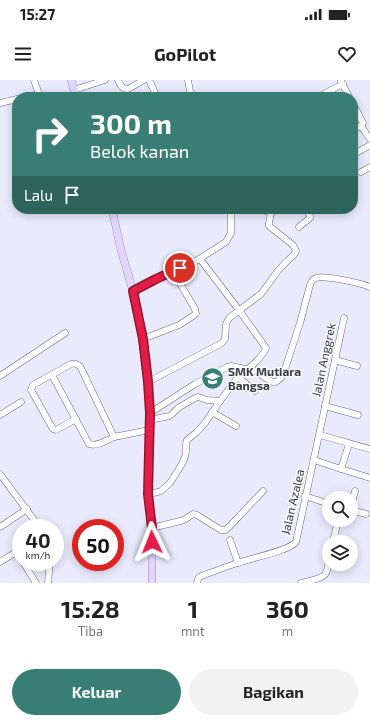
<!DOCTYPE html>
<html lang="id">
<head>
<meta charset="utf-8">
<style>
  :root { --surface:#fff; --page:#f2f2f2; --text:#222; --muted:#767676; --accent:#387e74 }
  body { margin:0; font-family:"Exo 2",sans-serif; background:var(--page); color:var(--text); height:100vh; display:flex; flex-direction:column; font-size:15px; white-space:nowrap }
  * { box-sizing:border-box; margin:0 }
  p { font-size:13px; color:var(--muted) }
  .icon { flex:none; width:22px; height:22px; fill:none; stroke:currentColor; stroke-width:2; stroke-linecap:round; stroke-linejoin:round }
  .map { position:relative; height:503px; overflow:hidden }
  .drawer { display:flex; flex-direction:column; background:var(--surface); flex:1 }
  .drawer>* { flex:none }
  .banner { position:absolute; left:12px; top:12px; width:346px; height:122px; border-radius:16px; box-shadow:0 2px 10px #0003; background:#387e74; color:#fff; overflow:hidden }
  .buttons { position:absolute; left:322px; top:411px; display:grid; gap:8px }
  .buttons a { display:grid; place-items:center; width:36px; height:36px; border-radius:50%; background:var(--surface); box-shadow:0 2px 10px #0003; font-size:20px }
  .speed { position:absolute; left:12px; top:439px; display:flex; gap:8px; font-size:20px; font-weight:700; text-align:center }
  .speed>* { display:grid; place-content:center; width:52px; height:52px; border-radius:50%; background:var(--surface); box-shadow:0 2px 10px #0003; line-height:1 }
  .speed small { font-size:10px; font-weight:400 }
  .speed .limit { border:6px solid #d22; background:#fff; color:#111 }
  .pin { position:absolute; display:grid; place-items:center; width:34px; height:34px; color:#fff; margin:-17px; border:2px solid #fff; border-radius:50%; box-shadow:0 1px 4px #0007 }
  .me { position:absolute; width:44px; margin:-22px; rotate:358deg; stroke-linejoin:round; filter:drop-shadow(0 0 3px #0008) }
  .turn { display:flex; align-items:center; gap:14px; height:84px; padding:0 12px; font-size:18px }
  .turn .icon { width:52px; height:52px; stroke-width:2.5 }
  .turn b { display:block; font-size:28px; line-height:34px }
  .then { display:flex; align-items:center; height:38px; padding:0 12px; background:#0003; gap:8px; font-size:15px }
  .eta { display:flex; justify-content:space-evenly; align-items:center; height:68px; text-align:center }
  .eta b { font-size:24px; font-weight:700; line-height:28px }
  .button { display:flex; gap:8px; margin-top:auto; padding:8px 12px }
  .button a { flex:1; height:46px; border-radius:24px; background:var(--accent); color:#fff; font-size:16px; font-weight:700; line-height:46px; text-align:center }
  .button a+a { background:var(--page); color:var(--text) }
  .status { display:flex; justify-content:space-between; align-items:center; height:28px; padding:0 20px; background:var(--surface); direction:ltr }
  .status svg { height:11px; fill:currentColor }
  header { display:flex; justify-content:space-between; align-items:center; height:52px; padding:0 12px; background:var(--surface); font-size:18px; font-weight:700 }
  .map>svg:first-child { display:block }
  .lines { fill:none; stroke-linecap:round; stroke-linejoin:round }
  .minor-casing { stroke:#676978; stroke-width:7 }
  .major-casing { stroke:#9b8ebb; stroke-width:8 }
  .minor { stroke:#fff; stroke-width:6 }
  .major { stroke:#e2d6fd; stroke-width:7 }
  .route-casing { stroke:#92132f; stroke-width:10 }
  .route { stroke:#e11d48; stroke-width:7 }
  .labels { text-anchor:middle; stroke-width:3; stroke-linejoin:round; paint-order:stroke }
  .street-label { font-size:12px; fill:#3b3c43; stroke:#f9fafd }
  .poi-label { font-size:12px; font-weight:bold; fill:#3b3c43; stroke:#f9fafd; text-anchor:start }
</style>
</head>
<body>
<div class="status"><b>15:27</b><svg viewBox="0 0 49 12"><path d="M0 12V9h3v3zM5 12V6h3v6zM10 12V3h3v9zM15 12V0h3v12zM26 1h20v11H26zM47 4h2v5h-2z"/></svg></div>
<header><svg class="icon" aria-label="menu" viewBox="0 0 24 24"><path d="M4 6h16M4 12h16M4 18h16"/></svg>GoPilot<svg class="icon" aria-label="heart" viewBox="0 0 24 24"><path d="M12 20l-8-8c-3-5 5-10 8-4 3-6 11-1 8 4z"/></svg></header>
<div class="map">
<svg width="370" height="503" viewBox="0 0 370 503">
  <rect width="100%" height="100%" fill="#e9ebfd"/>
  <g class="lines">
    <defs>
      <g id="minor">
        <polyline points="34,0 40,17"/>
        <path d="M118,0C120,5 122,9 128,9L144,0"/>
        <polyline points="149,0 157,17"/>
        <polyline points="188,0 191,17"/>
        <polyline points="341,1 349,17"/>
        <polyline points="74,10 105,0"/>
        <polyline points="27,17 39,14"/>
        <polyline points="318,17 343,4"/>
        <polyline points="0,23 17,19"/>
        <polyline points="353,24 363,43 362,45 353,50"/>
        <polyline points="361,46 370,59"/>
        <polyline points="356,73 370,65"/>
        <polyline points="361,92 370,87"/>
        <polyline points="261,129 271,133 278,129"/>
        <polyline points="299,147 310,138 310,136 306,129"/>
        <path d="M200,179L239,230L266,268C264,276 245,292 238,297"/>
        <polyline points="133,211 156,199 196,181 226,162 231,153 231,134 232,129"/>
        <polyline points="143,259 179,245 196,234 195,229 178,200"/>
        <polyline points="335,280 357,286"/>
        <path d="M52,295L89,364C97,367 107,360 114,357"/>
        <polyline points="0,296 65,253"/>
        <polyline points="148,302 222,263 225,259 226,244 229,238 261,214 277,192 287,181 294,175 296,171 293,165 269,146 269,143 271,133"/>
        <polyline points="325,326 358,335"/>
        <polyline points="212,332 236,346"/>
        <path d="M150,333L195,304L227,287L231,286L255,291L272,302H276L281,298L285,289L300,243L310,205C311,202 313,199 316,198C324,195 361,203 370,207"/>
        <polyline points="0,335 21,322"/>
        <path d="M76,339L56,350L53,349L31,310L33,305L71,284C74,283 77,284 80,286L114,357L149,350"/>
        <polyline points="149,340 170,336 178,328 195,318 198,317 207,320 220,321"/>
        <polyline points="320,355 370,369"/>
        <polyline points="314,380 341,389 370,398"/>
        <polyline points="341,389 349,364"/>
        <polyline points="0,394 40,448"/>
        <polyline points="148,414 158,412 161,411 170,403 182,384 185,377 186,371 186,364 187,360 197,352 205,343 220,321 238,297 255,311"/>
        <polyline points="305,416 329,424"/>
        <polyline points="351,426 355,411"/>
        <polyline points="351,430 366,434"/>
        <polyline points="0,447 27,429"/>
        <polyline points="152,448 184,440 193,434 197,435 221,450 225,450 228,448 263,411"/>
        <polyline points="230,460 238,483"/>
        <polyline points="333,462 338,440"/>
        <polyline points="0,482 21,469"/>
        <polyline points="23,482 36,503"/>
        <polyline points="48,503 50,482"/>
        <path d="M197,503L198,499L199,497C212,492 225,487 238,483C251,478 289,471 296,462L344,238"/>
        <path d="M301,503C308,501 323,499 326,493C328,489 328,484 329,480"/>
      </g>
      <g id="major">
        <polyline points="71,0 76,17"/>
        <polyline points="112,129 121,170 133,211 143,259 146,278 148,302 150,333 148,414 152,448 152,503"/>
      </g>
    </defs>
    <use href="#minor" class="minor-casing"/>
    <use href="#major" class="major-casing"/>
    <use href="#minor" class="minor"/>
    <use href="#major" class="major"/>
  </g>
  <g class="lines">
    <defs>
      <polyline id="route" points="152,462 152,448 148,414 150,333 148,302 143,259 133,211 156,199 180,188"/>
    </defs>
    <use href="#route" class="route-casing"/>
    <use href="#route" class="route"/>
  </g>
  <defs>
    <symbol id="school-disc" viewBox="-11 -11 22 22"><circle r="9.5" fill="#387e74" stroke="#f9fafd"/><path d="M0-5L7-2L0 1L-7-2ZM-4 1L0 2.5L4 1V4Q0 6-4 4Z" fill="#fff"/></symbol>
  </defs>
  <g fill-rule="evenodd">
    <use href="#school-disc" x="200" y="286" width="25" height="25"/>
  </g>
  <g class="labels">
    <g class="street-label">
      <text transform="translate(324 280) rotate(-78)" y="4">Jalan Anggrek</text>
      <text transform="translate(293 422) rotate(-77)" y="4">Jalan Azalea</text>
    </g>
    <g class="poi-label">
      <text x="228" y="296">SMK Mutiara<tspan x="228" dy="14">Bangsa</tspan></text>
    </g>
  </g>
</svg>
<div class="buttons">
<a><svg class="icon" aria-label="search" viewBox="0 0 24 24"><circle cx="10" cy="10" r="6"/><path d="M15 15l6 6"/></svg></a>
<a><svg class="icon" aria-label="layers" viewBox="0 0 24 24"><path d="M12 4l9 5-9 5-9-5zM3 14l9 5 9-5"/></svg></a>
</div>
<div class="speed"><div>40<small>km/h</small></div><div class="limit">50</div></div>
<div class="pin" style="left:180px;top:188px;background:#d93025"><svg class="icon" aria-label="arrive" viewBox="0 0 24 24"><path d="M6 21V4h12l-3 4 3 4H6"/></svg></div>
<svg class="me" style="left:152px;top:462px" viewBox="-20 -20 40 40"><path d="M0-17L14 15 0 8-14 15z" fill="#e11d48" stroke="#fff" stroke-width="4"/></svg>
<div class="banner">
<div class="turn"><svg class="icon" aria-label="right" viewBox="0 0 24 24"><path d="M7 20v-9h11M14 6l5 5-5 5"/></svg><div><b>300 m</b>Belok kanan</div></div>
<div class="then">Lalu<svg class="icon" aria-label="arrive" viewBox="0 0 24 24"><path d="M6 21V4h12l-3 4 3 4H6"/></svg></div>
</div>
</div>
<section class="drawer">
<div class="eta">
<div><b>15:28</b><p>Tiba</p></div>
<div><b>1</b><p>mnt</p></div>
<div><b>360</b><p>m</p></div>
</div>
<div class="button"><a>Keluar</a><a>Bagikan</a></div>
</section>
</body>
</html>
